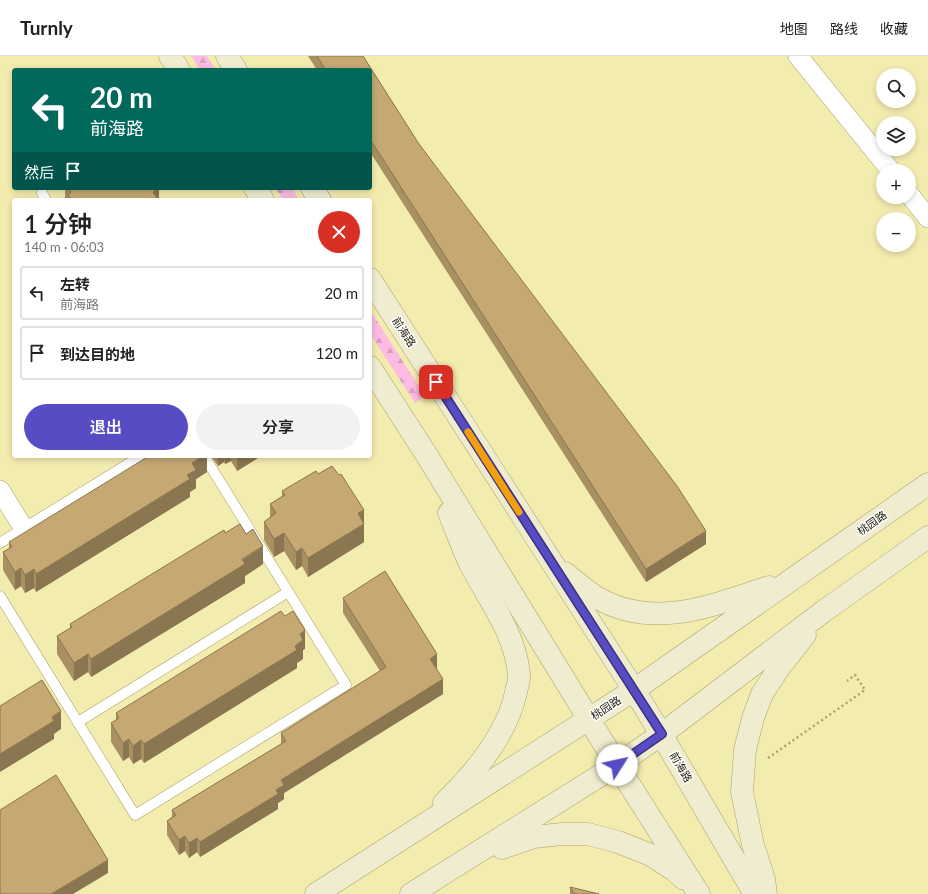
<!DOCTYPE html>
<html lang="zh">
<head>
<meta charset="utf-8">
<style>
  :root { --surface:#fff; --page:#f2f2f2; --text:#222; --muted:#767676; --line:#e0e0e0; --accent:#584cc4 }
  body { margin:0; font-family:Lato,"Noto Sans SC",sans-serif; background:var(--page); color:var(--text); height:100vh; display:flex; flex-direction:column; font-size:15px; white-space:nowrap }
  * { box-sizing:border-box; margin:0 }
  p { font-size:13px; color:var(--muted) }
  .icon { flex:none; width:22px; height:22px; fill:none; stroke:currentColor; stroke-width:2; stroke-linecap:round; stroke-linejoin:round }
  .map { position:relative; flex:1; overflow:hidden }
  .details { position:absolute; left:12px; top:142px; width:360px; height:260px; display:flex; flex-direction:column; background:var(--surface); border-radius:4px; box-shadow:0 2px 6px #0003 }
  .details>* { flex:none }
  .banner { position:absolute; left:12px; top:12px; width:360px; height:122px; border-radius:4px; box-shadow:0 2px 6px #0003; background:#00695c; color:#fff; overflow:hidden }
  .buttons { position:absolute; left:876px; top:12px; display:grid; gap:8px }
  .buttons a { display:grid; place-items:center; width:40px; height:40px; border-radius:50%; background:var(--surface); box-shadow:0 2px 6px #0003; font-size:20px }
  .pin { position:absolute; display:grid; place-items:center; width:34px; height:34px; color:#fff; margin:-17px; border-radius:8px; box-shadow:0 2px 6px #0006 }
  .me { position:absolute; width:44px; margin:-22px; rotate:55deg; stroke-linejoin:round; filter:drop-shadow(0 0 3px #0008) }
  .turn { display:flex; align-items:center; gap:14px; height:84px; padding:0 12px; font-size:18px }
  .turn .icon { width:52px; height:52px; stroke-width:2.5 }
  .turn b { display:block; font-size:28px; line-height:34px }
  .then { display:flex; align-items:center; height:38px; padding:0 12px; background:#0003; gap:8px; font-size:15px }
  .round { display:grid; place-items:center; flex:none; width:42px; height:42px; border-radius:21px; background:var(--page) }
  .summary { display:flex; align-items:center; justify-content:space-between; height:68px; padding:0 12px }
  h1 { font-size:24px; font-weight:600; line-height:30px }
  .button { display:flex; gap:8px; margin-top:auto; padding:8px 12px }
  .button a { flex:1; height:46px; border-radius:24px; background:var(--accent); color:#fff; font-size:16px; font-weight:600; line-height:46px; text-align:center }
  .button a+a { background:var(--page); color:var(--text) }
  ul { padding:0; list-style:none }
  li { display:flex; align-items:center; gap:12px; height:54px; margin:0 8px 6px; padding:0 4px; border:2px solid var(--line); border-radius:4px }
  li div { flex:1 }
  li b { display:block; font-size:15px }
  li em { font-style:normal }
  header { display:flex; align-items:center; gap:24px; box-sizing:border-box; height:56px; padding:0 20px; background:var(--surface); border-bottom:1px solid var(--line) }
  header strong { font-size:19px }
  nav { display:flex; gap:22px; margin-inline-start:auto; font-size:14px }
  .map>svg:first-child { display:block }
  .forest { fill:url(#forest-firs) }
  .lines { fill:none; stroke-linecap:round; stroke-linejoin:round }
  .service-casing { stroke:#a9a268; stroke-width:11 }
  .minor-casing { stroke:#a9a268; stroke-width:20 }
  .secondary-casing { stroke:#a9a268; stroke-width:23 }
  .path { stroke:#a8a273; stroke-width:2.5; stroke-dasharray:2 3; stroke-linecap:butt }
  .service { stroke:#fff; stroke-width:10 }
  .minor { stroke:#fff; stroke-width:19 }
  .secondary { stroke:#efeccf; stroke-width:22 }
  .wall { fill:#a99062 }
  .shaded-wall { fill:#8a7650 }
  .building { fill:#c5a872; stroke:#8a7650 }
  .route-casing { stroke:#39317f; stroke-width:10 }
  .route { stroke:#584cc4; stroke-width:7 }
  .slow { stroke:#f59e0b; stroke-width:7 }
  .labels { text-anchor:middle; stroke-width:3; stroke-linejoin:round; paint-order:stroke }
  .street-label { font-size:11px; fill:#1e1b04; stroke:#fff }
</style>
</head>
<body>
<header>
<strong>Turnly</strong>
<nav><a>地图</a><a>路线</a><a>收藏</a></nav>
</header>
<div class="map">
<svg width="928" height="838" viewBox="0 0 928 838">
  <defs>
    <pattern id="forest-firs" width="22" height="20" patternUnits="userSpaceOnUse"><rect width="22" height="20" fill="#fcbbe2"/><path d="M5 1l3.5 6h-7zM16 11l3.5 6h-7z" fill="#d8a0c0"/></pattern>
  </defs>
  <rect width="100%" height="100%" fill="#f3ecaf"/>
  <g class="forest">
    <polygon points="191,0 207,0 216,14 200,14"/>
    <polygon points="275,132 292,132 299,144 283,144"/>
    <polygon points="370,254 425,340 415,347 370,278"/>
  </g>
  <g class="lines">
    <defs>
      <g id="service">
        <polyline points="42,137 46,144"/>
        <polyline points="0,487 141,400"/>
        <polyline points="0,540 135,759 346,629 204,400"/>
        <polyline points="78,666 288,536"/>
      </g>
      <g id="minor">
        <polyline points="798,0 891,115"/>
        <polyline points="909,138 928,162"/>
        <polyline points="0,434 24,473"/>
      </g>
      <g id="secondary">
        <polyline points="170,0 179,14"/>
        <polyline points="227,0 236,14"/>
        <polyline points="255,132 263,144"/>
        <polyline points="312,132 320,144"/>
        <path d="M370,223L634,634C676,701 714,770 755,838"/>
        <polyline points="370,311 426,398 617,709 699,838"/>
        <path d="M565,517C575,525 585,534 596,541C653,575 713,549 769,531"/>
        <path d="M444,747C475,717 507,679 516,636C517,630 520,624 519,618C515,577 489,544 470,508C462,491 456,473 449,457"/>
        <polyline points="502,792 534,781 562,778 588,778 618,786 651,799 674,814 684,823"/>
        <polyline points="316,838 634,634 928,428"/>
        <polyline points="411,838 617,709 662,678 824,555 928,481"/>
        <polyline points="766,838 764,823 753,789 742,736 745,694 753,662 762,638 779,612 805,579"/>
      </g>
    </defs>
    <use href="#service" class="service-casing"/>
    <use href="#minor" class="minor-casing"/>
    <use href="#secondary" class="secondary-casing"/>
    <polyline class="path" points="768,702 865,634 855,619 847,625"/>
    <use href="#service" class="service"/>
    <use href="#minor" class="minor"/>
    <use href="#secondary" class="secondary"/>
  </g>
  <g class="wall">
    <polygon points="308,0 363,0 419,88 706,488 646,526 370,96 370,14 317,14"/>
    <polygon points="65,132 158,132 159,144 65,144"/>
    <polygon points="207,400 207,416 196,423 196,432 190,436 190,441 36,536 34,532 25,537 21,530 15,534 3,514 3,496 9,493 9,486"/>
    <polygon points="211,400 261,400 237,415 231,405 225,408 224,406 218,410"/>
    <polygon points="318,418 364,467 364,486 308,521 302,510 296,514 284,495 274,501 264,484 264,466 270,461 270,448 282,440 282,435"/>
    <polygon points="263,508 245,520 245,527 91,621 88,616 74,625 57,598 57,580 70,573 70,568"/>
    <polygon points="343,542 437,613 443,638 284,737 284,743 278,747 278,753 200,801 197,796 189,802 185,795 179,799 167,779 167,765 172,761 172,754 281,688 281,677 380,615 343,557"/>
    <polygon points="305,593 303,594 303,603 297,607 297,612 144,707 141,703 133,708 129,701 123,705 111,686 111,667 116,664 116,657"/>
    <polygon points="570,831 599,838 570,838"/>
  </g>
  <g class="shaded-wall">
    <polygon points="159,132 159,144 153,144 153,136"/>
    <polygon points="203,400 207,400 207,416 196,423 196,432 190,436 190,441 36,536 36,518 187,419 192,407"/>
    <polygon points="218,400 224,400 224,406 218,410"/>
    <polygon points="225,400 231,400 231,405 225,408"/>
    <polygon points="237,400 261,400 237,415"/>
    <polygon points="364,454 364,486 308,521 308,502 358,457"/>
    <polygon points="706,475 706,488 646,526 646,513"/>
    <polygon points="284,477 284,495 274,501 274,483"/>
    <polygon points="263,490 263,508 245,520 245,527 91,621 91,603"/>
    <polygon points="302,492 302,510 296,514 296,496"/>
    <polygon points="21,512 21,530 15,534 15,516"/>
    <polygon points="34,513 34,532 25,537 25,519"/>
    <polygon points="305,574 305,593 303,594 303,603 297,607 297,612 144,707 144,688 295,590 300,578"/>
    <polygon points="88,598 88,616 74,625 74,607"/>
    <polygon points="437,598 437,613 430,603"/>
    <polygon points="443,623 443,638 284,737 284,743 278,747 278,753 200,801 200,786 276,734 281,724"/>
    <polygon points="61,655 61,673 54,678 54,683 0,716 0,698 52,661"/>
    <polygon points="129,683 129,701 123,705 123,687"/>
    <polygon points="141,684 141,703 133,708 133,690"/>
    <polygon points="185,780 185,795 179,799 179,784"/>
    <polygon points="197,782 197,796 189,802 189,787"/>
    <polygon points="108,804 108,817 73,838 51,838"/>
  </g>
  <g class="building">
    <polygon points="317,0 363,0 419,88 677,430 706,475 646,513 370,83 370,14 326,14"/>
    <polygon points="69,132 159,132 153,136 158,144 71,144 68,138 71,136"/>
    <polygon points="149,400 203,400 192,407 196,414 187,419 190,423 36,518 34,513 25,519 21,512 15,516 3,496 12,491 9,486"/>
    <polygon points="332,410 339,419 341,418 364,454 358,457 364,468 308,502 302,492 296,496 284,477 274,483 264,466 276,457 270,448 285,439 282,435 316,415 318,418"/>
    <polygon points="240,468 246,478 253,473 263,490 242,503 245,508 91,603 88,598 74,607 57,580 72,571 70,568 224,474 225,477"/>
    <polygon points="385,515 437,598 430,603 443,623 281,724 284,729 276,734 278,738 200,786 197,782 189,787 185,780 179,784 167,765 176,759 172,754 286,685 281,677 386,611 343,542"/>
    <polygon points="281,555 285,560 293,555 305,574 300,578 303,584 295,590 297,594 144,688 141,684 133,690 129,683 123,687 111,667 119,662 116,657"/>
    <polygon points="42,624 61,655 52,661 54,665 0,698 0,650"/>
    <polygon points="56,719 108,804 51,838 0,838 0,754"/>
    <polygon points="570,831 599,838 575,838"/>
  </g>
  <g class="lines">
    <defs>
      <polyline id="route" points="436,326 662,678 617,709"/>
    </defs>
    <use href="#route" class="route-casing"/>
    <use href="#route" class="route"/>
    <polyline class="slow" points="468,376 519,456"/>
  </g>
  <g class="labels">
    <g class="street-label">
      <text transform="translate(404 276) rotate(57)" y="4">前海路</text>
      <text transform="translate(872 467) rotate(-35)" y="4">桃园路</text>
      <text transform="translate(606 652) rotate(-33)" y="4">桃园路</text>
      <text transform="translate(681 711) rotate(60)" y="4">前海路</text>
    </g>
  </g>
</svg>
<div class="buttons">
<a><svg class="icon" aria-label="search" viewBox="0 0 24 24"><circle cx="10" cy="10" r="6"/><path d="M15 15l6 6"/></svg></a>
<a><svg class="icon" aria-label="layers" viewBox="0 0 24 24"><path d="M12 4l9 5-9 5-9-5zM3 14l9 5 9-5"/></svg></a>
<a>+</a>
<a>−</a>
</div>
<div class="pin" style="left:436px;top:326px;background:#d93025"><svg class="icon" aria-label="arrive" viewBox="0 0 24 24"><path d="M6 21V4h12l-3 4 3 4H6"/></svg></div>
<svg class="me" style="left:617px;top:709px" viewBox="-20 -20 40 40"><circle r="19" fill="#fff"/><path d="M0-13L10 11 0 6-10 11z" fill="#584cc4"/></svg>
<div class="banner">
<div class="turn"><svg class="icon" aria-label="left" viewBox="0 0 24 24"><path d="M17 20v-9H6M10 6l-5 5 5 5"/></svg><div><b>20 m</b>前海路</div></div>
<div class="then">然后<svg class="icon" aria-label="arrive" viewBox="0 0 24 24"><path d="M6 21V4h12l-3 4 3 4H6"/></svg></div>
</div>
<section class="details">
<div class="summary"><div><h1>1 分钟</h1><p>140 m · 06:03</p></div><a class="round" style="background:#d93025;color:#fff"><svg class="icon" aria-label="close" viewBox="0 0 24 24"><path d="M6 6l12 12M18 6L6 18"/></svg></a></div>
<ul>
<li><svg class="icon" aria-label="left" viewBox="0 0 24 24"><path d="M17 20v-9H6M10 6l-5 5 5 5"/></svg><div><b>左转</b><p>前海路</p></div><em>20 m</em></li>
<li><svg class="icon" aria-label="arrive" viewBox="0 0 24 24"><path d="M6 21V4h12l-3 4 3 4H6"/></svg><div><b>到达目的地</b></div><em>120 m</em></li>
</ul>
<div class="button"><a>退出</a><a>分享</a></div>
</section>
</div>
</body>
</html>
